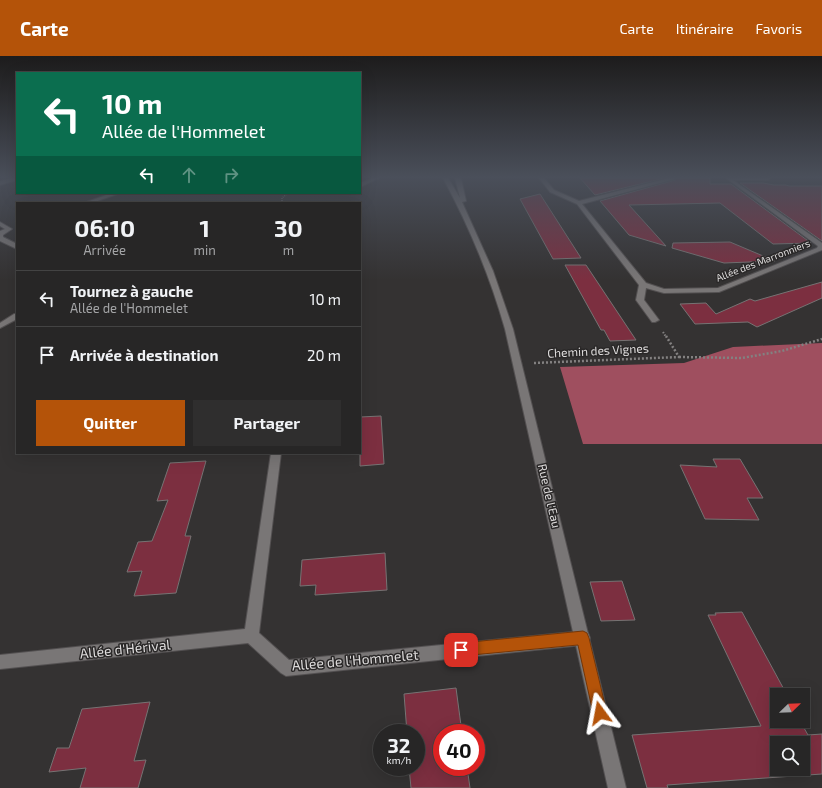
<!DOCTYPE html>
<html lang="fr">
<head>
<meta charset="utf-8">
<style>
  :root { --surface:#272626; --page:#2f2e2e; --text:#f1f3f6; --muted:#a4a5a7; --line:#434343; --accent:#b45309 }
  body { margin:0; font-family:"Exo 2",sans-serif; background:var(--page); color:var(--text); height:100vh; display:flex; flex-direction:column; font-size:15px; white-space:nowrap }
  * { box-sizing:border-box; margin:0 }
  p { font-size:13px; color:var(--muted) }
  .icon { flex:none; width:22px; height:22px; fill:none; stroke:currentColor; stroke-width:2; stroke-linecap:round; stroke-linejoin:round }
  .map { position:relative; flex:1; overflow:hidden }
  .details { position:absolute; left:16px; top:146px; width:345px; height:252px; display:flex; flex-direction:column; background:var(--surface); border-radius:0px; box-shadow:0 4px 16px #0002,0 0 0 1px var(--line) }
  .details>* { flex:none }
  .top-card { position:absolute; left:16px; top:16px; width:345px; height:122px; border-radius:0px; box-shadow:0 4px 16px #0002,0 0 0 1px var(--line); background:#0b6e4f; color:#fff; overflow:hidden }
  .needle { width:26px; rotate:67deg }
  .controls { position:absolute; left:770px; top:632px; display:grid; gap:8px }
  .controls a { display:grid; place-items:center; width:40px; height:40px; border-radius:0px; background:var(--surface); box-shadow:0 4px 16px #0002,0 0 0 1px var(--line); font-size:20px }
  .speed { position:absolute; left:373px; top:668px; display:flex; gap:8px; font-size:20px; font-weight:700; text-align:center }
  .speed>* { display:grid; place-content:center; width:52px; height:52px; border-radius:50%; background:var(--surface); box-shadow:0 4px 16px #0002,0 0 0 1px var(--line); line-height:1 }
  .speed small { font-size:10px; font-weight:400 }
  .speed .limit { border:6px solid #d22; background:#fff; color:#111 }
  .pin { position:absolute; display:grid; place-items:center; width:34px; height:34px; color:#fff; margin:-17px; border-radius:8px; box-shadow:0 2px 6px #0006 }
  .me { position:absolute; width:44px; margin:-22px; rotate:347deg; stroke-linejoin:round; filter:drop-shadow(0 0 3px #0008) }
  .turn { display:flex; align-items:center; gap:14px; height:84px; padding:0 20px; font-size:18px }
  .turn .icon { width:52px; height:52px; stroke-width:2.5 }
  .turn b { display:block; font-size:28px; line-height:34px }
  .lanes { display:flex; align-items:center; height:38px; padding:0 20px; background:#0003; justify-content:center; gap:20px; direction:ltr }
  .lanes .off { opacity:.35 }
  .eta { display:flex; justify-content:space-evenly; align-items:center; height:68px; text-align:center }
  .eta b { font-size:24px; font-weight:700; line-height:28px }
  .action { display:flex; gap:8px; margin-top:auto; padding:8px 20px }
  .action a { flex:1; height:46px; border-radius:0px; background:var(--accent); color:#fff; font-size:16px; font-weight:700; line-height:46px; text-align:center }
  .action a+a { background:var(--page); color:var(--text) }
  ul { padding:0; list-style:none }
  li { display:flex; align-items:center; gap:12px; height:56px; padding:0 20px; border-top:1px solid var(--line) }
  li div { flex:1 }
  li b { display:block; font-size:15px }
  li em { font-style:normal }
  header { display:flex; align-items:center; gap:24px; box-sizing:border-box; height:56px; padding:0 20px; background:var(--accent); color:#fff }
  header strong { font-size:19px }
  nav { display:flex; gap:22px; margin-inline-start:auto; font-size:14px }
  .map>svg:first-child { display:block }
  .forest { fill:#9f4f5f }
  .building { fill:#7c2f40; stroke:#767373; fill-rule:evenodd }
  .lines { fill:none; stroke-linecap:round; stroke-linejoin:round }
  .street-casing { stroke:#535051; stroke-width:2 }
  .secondary-casing { stroke:#535051; stroke-width:2 }
  .path-far2 { stroke:#838181; stroke-width:1.5; stroke-dasharray:1 1; stroke-linecap:butt }
  .path-far1 { stroke:#838181; stroke-width:2; stroke-dasharray:1.5 1.5; stroke-linecap:butt }
  .path { stroke:#838181; stroke-width:2.5; stroke-dasharray:2 2; stroke-linecap:butt }
  .street { fill:#797676; fill-rule:evenodd }
  .secondary { fill:#797676; fill-rule:evenodd }
  .route { fill:#b45309; stroke:#753606 }
  .labels { text-anchor:middle; stroke-width:3; stroke-linejoin:round; paint-order:stroke }
  .far-street-label { font-size:10px; fill:#dfdddd; stroke:#2a2828 }
  .street-label { font-size:12px; fill:#dfdddd; stroke:#2a2828 }
  .near-street-label { font-size:14px; fill:#dfdddd; stroke:#2a2828 }
</style>
</head>
<body>
<header>
<strong>Carte</strong>
<nav><a>Carte</a><a>Itinéraire</a><a>Favoris</a></nav>
</header>
<div class="map">
<svg width="822" height="732" viewBox="0 0 822 732">
  <rect width="100%" height="100%" fill="#343232"/>
  <polygon class="forest" points="822,287 822,388 583,388 560,311 684,307 733,291"/>
  <g class="building">
    <polygon points="580,122 665,122 595,139"/>
    <polygon points="676,122 710,122 710,128 731,128 811,187 773,188 720,147 629,149 666,190 629,179 600,145 675,124"/>
    <polygon points="740,127 763,127 774,129 786,129 789,130 822,130 822,185"/>
    <polygon points="540,138 581,202 553,203 520,143"/>
    <polygon points="730,186 775,205 724,207 672,192 673,187"/>
    <polygon points="565,209 586,209 636,284 610,285 604,274 601,274"/>
    <polygon points="822,226 822,242 757,271 748,266 695,268 680,248 706,247 716,258 750,243 755,245"/>
    <polygon points="381,360 384,408 360,410 360,361"/>
    <polygon points="713,403 740,403 763,442 747,442 759,464 705,463 680,409 717,411"/>
    <polygon points="206,405 185,480 191,480 176,537 134,540 142,515 127,516 138,486 152,485 168,444 157,445 170,407"/>
    <polygon points="385,497 387,534 315,539 316,529 300,530 302,504"/>
    <polygon points="622,525 635,564 601,565 590,526"/>
    <path d="M742,556L787,639H777V665H800L808,679L822,678V718L667,729L668,732H647L632,679L761,670L708,559H716L715,557ZM777,687H803V713H777Z"/>
    <polygon points="456,632 462,677 442,677 442,711 467,711 470,732 411,732 409,711 416,711 416,677 407,677 404,638"/>
    <polygon points="150,646 134,705 146,704 138,732 80,732 86,712 49,716 57,692 69,692 82,653"/>
  </g>
  <g class="lines">
    <defs>
      <g id="street">
        <polygon points="13,122 17,122 17,124 0,129 0,125"/>
        <polygon points="373,122 379,122 360,131 360,127"/>
        <polygon points="539,122 544,122 554,134 579,145 669,122 675,122 675,123 582,148 646,227 664,233 718,232 817,192 818,190 726,122 770,122 768,124 733,124 822,187 822,194 719,236 664,237 646,232 644,244 659,264 655,266 652,266 636,244 639,229 577,148 550,136"/>
        <polygon points="112,137 120,137 92,147 84,147"/>
        <polygon points="0,166 12,173 3,179 3,181 17,188 17,193 0,185 0,175 5,173 0,170"/>
        <polygon points="14,258 17,258 17,263 0,272 0,267"/>
        <polygon points="271,397 281,397 259,577 289,604 583,575 588,577 590,582 588,587 583,589 286,620 281,617 248,587 0,613 0,599 245,573"/>
      </g>
      <path id="secondary" d="M443,122H448L460,142L455,122H461L466,145L462,146L493,215L513,273L626,732H608L505,273C490,220 469,170 443,122Z"/>
    </defs>
    <use href="#street" class="street-casing"/>
    <use href="#secondary" class="secondary-casing"/>
    <polyline class="path-far2" points="282,147 282,142 288,137"/>
    <polyline class="path-far1" points="663,276 666,281"/>
    <g class="path">
      <polyline points="679,301 742,302 782,295 822,283"/>
      <polyline points="534,307 679,301 666,280"/>
    </g>
    <use href="#street" class="street"/>
    <use href="#secondary" class="secondary"/>
  </g>
  <linearGradient id="sky" x2="0" y2="1"><stop stop-color="#1d1c1c"/><stop offset="0.54" stop-color="#4a4f5a"/><stop offset="1" stop-color="#4a4f5a" stop-opacity="0"/></linearGradient>
  <rect width="822" height="224" fill="url(#sky)"/>
  <polygon class="route" points="583,575 587,577 589,582 607,657 605,662 600,664 595,662 593,657 578,589 461,600 456,598 454,594 456,589 461,587"/>
  <g class="labels">
    <g class="far-street-label">
      <text transform="translate(763 204) rotate(-21)" y="4">Allée des Marronniers</text>
    </g>
    <g class="street-label">
      <text transform="translate(598 295) rotate(-3)" y="4">Chemin des Vignes</text>
      <text transform="translate(549 440) rotate(77)" y="4">Rue de l'Eau</text>
    </g>
    <g class="near-street-label">
      <text transform="translate(125 593) rotate(-6)" y="5">Allée d'Hérival</text>
      <text transform="translate(355 604) rotate(-5)" y="5">Allée de l'Hommelet</text>
    </g>
  </g>
</svg>
<div class="controls">
<a><svg class="needle" viewBox="-14 -14 28 28"><path d="M0-13l5 13h-10z" fill="#e53935"/><path d="M0 13l5-13h-10z" fill="#a4a5a7"/></svg></a>
<a><svg class="icon" aria-label="search" viewBox="0 0 24 24"><circle cx="10" cy="10" r="6"/><path d="M15 15l6 6"/></svg></a>
</div>
<div class="speed"><div>32<small>km/h</small></div><div class="limit">40</div></div>
<div class="pin" style="left:461px;top:594px;background:#d93025"><svg class="icon" aria-label="arrive" viewBox="0 0 24 24"><path d="M6 21V4h12l-3 4 3 4H6"/></svg></div>
<svg class="me" style="left:600px;top:657px" viewBox="-20 -20 40 40"><path d="M0-17L14 15 0 8-14 15z" fill="#b45309" stroke="#fff" stroke-width="4"/></svg>
<div class="top-card">
<div class="turn"><svg class="icon" aria-label="left" viewBox="0 0 24 24"><path d="M17 20v-9H6M10 6l-5 5 5 5"/></svg><div><b>10 m</b>Allée de l'Hommelet</div></div>
<div class="lanes"><svg class="icon" aria-label="left" viewBox="0 0 24 24"><path d="M17 20v-9H6M10 6l-5 5 5 5"/></svg><svg class="icon off" aria-label="ahead" viewBox="0 0 24 24"><path d="M12 20V5M6 11l6-6 6 6"/></svg><svg class="icon off" aria-label="right" viewBox="0 0 24 24"><path d="M7 20v-9h11M14 6l5 5-5 5"/></svg></div>
</div>
<section class="details">
<div class="eta">
<div><b>06:10</b><p>Arrivée</p></div>
<div><b>1</b><p>min</p></div>
<div><b>30</b><p>m</p></div>
</div>
<ul>
<li><svg class="icon" aria-label="left" viewBox="0 0 24 24"><path d="M17 20v-9H6M10 6l-5 5 5 5"/></svg><div><b>Tournez à gauche</b><p>Allée de l'Hommelet</p></div><em>10 m</em></li>
<li><svg class="icon" aria-label="arrive" viewBox="0 0 24 24"><path d="M6 21V4h12l-3 4 3 4H6"/></svg><div><b>Arrivée à destination</b></div><em>20 m</em></li>
</ul>
<div class="action"><a>Quitter</a><a>Partager</a></div>
</section>
</div>
</body>
</html>
